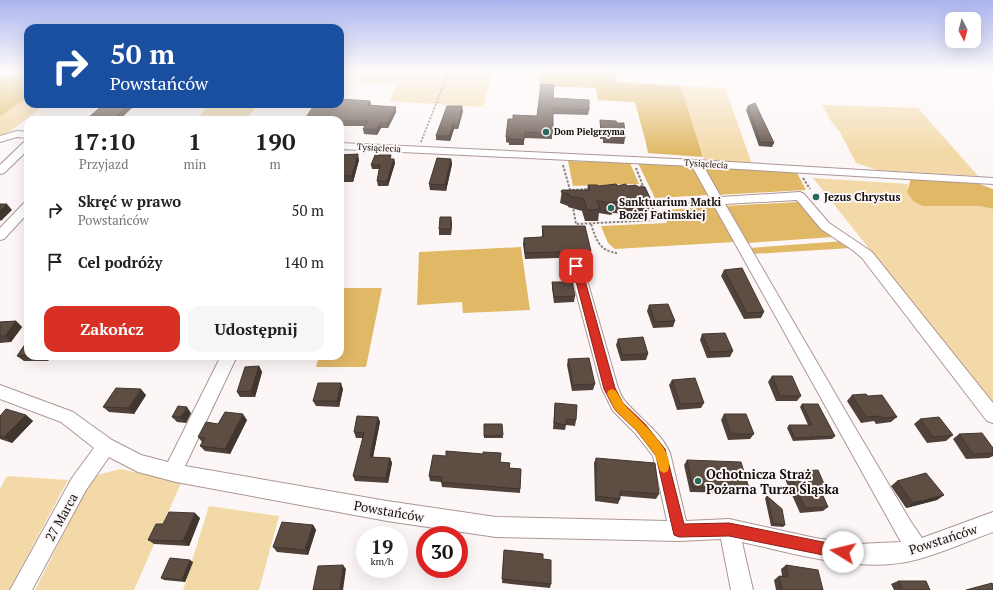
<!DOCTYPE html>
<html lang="pl">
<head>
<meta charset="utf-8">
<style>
  :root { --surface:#fff; --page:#f6f6f6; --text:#202124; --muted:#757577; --accent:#d93025 }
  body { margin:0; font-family:"PT Serif",serif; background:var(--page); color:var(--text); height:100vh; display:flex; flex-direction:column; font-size:15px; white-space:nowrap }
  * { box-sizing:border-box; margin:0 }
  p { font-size:13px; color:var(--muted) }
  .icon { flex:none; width:22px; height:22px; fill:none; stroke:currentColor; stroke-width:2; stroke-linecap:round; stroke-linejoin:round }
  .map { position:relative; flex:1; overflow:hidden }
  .sheet { position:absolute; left:24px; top:116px; width:320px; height:244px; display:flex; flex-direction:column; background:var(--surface); border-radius:12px; box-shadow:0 4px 16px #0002 }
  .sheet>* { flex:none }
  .top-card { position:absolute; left:24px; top:24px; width:320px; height:84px; border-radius:12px; box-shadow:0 4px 16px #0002; background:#1a4fa0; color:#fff; overflow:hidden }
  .needle { width:26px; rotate:174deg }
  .buttons { position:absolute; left:945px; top:12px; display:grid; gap:8px }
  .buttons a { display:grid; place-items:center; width:36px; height:36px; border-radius:8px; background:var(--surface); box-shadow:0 4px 16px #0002; font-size:20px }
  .speed { position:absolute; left:356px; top:526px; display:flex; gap:8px; font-size:20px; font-weight:700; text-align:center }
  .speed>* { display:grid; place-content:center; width:52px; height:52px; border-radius:50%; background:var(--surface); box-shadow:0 4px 16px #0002; line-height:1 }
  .speed small { font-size:10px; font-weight:400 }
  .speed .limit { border:6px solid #d22; background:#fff; color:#111 }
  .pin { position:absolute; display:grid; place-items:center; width:34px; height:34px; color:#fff; margin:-17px; border-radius:8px; box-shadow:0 2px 6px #0006 }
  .me { position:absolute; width:44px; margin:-22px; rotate:279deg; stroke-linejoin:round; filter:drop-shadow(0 0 3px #0008) }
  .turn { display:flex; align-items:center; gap:14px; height:84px; padding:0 20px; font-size:18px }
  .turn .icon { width:52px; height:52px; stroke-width:2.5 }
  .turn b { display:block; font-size:28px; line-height:34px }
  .eta { display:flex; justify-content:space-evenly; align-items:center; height:68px; text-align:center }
  .eta b { font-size:24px; font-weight:700; line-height:28px }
  .action { display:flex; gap:8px; margin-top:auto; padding:8px 20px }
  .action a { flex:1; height:46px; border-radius:12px; background:var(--accent); color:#fff; font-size:16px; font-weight:700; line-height:46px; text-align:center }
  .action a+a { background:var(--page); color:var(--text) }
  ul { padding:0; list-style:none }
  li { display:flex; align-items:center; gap:12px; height:52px; padding:0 20px }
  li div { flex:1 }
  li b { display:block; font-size:15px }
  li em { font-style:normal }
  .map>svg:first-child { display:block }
  .green { fill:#f2d9a7 }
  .forest { fill:#e0b866 }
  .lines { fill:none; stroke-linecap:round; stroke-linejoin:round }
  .minor-casing { stroke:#ac9694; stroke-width:2 }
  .path-far1 { stroke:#8a8383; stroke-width:1.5; stroke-dasharray:2 1.5; stroke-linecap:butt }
  .path { stroke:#8a8383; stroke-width:2; stroke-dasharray:2.5 1.5; stroke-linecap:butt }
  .minor { fill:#fff; fill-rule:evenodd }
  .wall { fill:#50423a }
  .shaded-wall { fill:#41362f }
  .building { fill:#5d4d43; stroke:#41362f }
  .route { fill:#d93025; stroke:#8d1f18 }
  .slow { fill:#f59e0b }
  .poi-dot { fill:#286b5c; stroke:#fcf7f6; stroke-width:1.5 }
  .labels { text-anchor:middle; stroke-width:4; stroke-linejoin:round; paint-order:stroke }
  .far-poi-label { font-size:9px; font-weight:bold; fill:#140c0c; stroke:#fcf7f6; text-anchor:start }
  .far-street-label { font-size:9px; fill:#140c0c; stroke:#fcf7f6 }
  .poi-label { font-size:11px; font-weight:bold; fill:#140c0c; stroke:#fcf7f6; text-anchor:start }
  .near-poi-label { font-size:13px; font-weight:bold; fill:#140c0c; stroke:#fcf7f6; text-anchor:start }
  .near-street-label { font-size:13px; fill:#140c0c; stroke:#fcf7f6 }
</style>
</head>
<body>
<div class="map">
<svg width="993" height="590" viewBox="0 0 993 590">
  <rect width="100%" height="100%" fill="#fcf7f6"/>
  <g class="green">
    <polygon points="0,71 28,71 28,104 46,104 0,139"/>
    <polygon points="340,71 493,71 483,107 390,101 397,84 358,83 362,75 340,74"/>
    <polygon points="681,86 725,88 752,164 704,159"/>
    <polygon points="210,104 259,104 245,120 196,120"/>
    <polygon points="822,105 918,108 978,176 877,170 856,163 840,132 831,121"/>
    <polygon points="813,178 908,184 907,192 913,201 980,206 993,209 993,405"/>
    <polygon points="121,469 181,483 134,590 35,590 93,476"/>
    <polygon points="7,476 68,480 9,590 0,590 0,489"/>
    <polygon points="209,506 279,516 259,590 183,590"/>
  </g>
  <g class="forest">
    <polygon points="28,71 28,97 0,116 0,77"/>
    <path d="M540,71H616L617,82L681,86L703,157L648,153C645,135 639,120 635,102L598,100L596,88L539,86Z"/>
    <polygon points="568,161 630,163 639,184 573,186"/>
    <polygon points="638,163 693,166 710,195 655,198"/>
    <polygon points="705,167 796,171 806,190 717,195"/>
    <polygon points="911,178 974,182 993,189 993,209 980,206 923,206 913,201 907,192"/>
    <polygon points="798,202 803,206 817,224 833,237 748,243 741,237 724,206"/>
    <polygon points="714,207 734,242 615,249 608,243 601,226 667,223 662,210"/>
    <polygon points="844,241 851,248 752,254 749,248"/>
    <polygon points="521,247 530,310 463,313 462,302 417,305 419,252"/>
    <polygon points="340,288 382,288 366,367 316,367 319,356 340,356"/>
  </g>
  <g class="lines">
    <defs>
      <g id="minor">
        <polygon points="17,131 28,132 28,138 17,137 0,142 0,136"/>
        <polygon points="28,141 28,150 4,173 0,174 0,165 24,142"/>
        <path d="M340,143L696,160L993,178V184L704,167L721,197L800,192L804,194L829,223L872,252L993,403V423L987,421L862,258L854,251L821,229L797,200L725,204L854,426L911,522L922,538L993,512V532C968,541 944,552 919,559C862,575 797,554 742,542L753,590H731L721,539L679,541L496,537L387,521L176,482L138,472L109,457L86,490L32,590H10L72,478L94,448L61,422L0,399V385L73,412L112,440L141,455L168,462L221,356H237L185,466L387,501L496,517L667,521L653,456L635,433L613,411L602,389L569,266L571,263L576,261L581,263L583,266L618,388C620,392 622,398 625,401C640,419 661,432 670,453L686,521L729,519L815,538L857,544L901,542L692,166L340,149Z"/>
        <polygon points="28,202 28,213 4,239 0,240 0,228 24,203"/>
      </g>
    </defs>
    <use href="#minor" class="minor-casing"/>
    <polyline class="path-far1" points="421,142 449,71"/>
    <g class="path">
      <polyline points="563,165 570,190"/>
      <polyline points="636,168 643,186"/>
      <polyline points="803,178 810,189"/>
      <polygon points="643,186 658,220 576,224 570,190"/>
      <polyline points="651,205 704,202"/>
      <path d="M591,224C596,239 599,251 617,253"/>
    </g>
    <use href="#minor" class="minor"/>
  </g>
  <g class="wall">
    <polygon points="553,98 589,110 588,115 553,114 552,139 524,138 524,145 509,145 509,143 506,142 506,137 513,119 537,116"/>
    <polygon points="370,101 371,105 396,112 388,128 381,128 377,135 364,134 363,129 365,126 340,126 340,120"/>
    <polygon points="104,104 135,104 135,105 119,120 87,120 87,119"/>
    <polygon points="748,106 774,143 772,147 759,146 746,110"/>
    <polygon points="463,111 458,129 454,129 450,141 436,140 436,136"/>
    <polygon points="600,120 617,123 625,138 624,144 603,143 603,139 600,139"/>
    <polygon points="340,155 359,160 353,182 340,182"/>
    <polygon points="391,159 394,159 395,163 388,186 378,186 377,181 379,169 372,169 371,165"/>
    <polygon points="451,159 452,164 446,191 430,190 429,184"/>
    <polygon points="588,185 599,186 628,186 637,187 651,200 648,212 632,213 630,214 612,213 611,215 599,213 598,221 585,221 582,211 568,207 568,206 560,203 562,190 587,190"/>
    <polygon points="452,223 451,235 439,235 439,229"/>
    <polygon points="542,226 591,251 590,257 525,259 523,244 524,238 542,237"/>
    <polygon points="724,270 764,312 761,318 744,319 721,276"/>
    <polygon points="552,282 575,296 574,302 554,303 552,288"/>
    <polygon points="649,305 675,321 673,327 653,328 647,311"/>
    <polygon points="16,321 22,327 11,342 0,343 0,322"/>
    <polygon points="702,334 733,351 730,357 707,358 700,340"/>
    <polygon points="618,339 648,354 646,360 621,361 616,345"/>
    <polygon points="28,340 28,356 51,356 48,361 24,361 17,356"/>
    <polygon points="568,359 595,384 593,390 572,391 567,365"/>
    <polygon points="259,366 262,372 255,397 240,397 237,392"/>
    <polygon points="772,376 801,396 797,401 776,401 768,382"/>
    <polygon points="672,380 704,403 701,408 677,410 669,385"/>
    <polygon points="343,389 339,407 316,406 313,401"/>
    <polygon points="146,395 134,414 109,412 103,407"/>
    <polygon points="852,395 868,396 897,417 891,422 876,424 874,421 861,423 847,401"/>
    <polygon points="555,403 576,420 575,426 566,425 565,430 553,429"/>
    <polygon points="802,404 835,436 832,439 793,441 787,428 789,425 808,425 800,407"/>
    <polygon points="191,413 186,423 177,422 172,417"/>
    <polygon points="724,414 754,434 750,439 728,440 721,420"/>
    <polygon points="26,415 33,421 12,443 0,439 0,416"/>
    <polygon points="378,417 380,422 373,457 390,458 392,463 388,483 355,481 353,476 363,438 356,438 354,432"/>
    <polygon points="920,419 953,435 946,441 927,443 914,424"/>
    <polygon points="247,420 230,454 205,451 200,446 202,442 198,437 218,424"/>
    <polygon points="484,424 502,424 503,438 484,438"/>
    <polygon points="959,434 993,448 993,456 989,458 966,459 953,439"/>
    <polygon points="596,458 659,494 656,499 620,496 620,499 618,504 595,501 594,463"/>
    <polygon points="687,460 749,488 745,493 690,492 684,465"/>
    <polygon points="501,462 510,468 521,469 520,493 442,487 441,482 430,481 429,476"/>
    <polygon points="789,472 825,486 821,491 828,507 823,511 800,513 784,477"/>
    <polygon points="897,481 944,495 937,500 906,508 891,486"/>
    <polygon points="767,496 785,525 783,527 771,526 765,498"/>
    <polygon points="200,518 189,546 154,544 148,540 163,524"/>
    <polygon points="313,525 316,530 308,555 277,552 273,547"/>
    <polygon points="504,550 543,559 551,584 550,588 502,583"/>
    <polygon points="193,562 185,582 164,580 161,578"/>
    <polygon points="786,565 823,590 776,590 774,580 779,576 782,576 781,569"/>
    <polygon points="898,581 930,590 894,590 891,584"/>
  </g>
  <g class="shaded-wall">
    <polygon points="370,101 371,106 367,105"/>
    <polygon points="130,104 135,104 135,105 119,120 113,120 113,119"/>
    <polygon points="462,106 463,111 458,129 458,124"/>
    <polygon points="396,107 396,112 388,128 387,123"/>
    <polygon points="380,123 381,128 377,135 376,130"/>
    <polygon points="453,124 454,129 450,141 449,136"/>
    <polygon points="358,154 359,160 353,182 352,176"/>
    <polygon points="394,159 395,163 388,186 387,181"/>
    <polygon points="451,159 452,164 446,191 445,185"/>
    <polygon points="634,201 632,213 630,214 633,203"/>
    <polygon points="614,202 612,213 611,215 613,203"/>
    <polygon points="7,204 12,210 1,221 0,220 0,211"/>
    <polygon points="451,217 452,223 451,235"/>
    <polygon points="16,321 22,327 11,342 5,336"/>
    <polygon points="43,356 51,356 48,361"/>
    <polygon points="259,366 262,372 255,397 251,391"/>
    <polygon points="341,383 343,389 339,407 337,401"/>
    <polygon points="141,389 146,395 134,414 129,408"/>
    <polygon points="187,407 191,413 186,423 181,417"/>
    <polygon points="243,414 247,420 230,454 225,449"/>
    <polygon points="26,415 33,421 12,443 4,437"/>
    <polygon points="378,417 380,422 372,462 370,457"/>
    <polygon points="390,458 392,463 388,483 386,478"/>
    <polygon points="944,495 937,500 906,508 913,503"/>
    <polygon points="195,513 200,518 189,546 183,541"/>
    <polygon points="313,525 316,530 308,555 305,550"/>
    <polygon points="190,560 193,562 185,582 182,580"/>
    <polygon points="343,565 346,569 343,590 340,590"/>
  </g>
  <g class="building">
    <polygon points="541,84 554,85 553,98 589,100 589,110 553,108 553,134 525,132 524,140 509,139 509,137 506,137 508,119 513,119 513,115 537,116"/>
    <polygon points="340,99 370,101 367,105 396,107 387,123 380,123 376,130 363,129 368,121 340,121 340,120 304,120 315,104 340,104"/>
    <polygon points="755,103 774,143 760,142 748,106"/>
    <polygon points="104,104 130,104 113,119 87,119"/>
    <polygon points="447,106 462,106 458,124 453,124 449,136 436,136"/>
    <polygon points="600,120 616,121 617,123 624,123 625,138 604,137 604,133 601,133"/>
    <polygon points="358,154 352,176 340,176 340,155"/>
    <polygon points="375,155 391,155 390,159 394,159 387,181 377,181 380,165 371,165"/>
    <polygon points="437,158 451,159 445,185 429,184"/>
    <polygon points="616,184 618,186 625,184 628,186 636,185 637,187 645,187 651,200 634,201 633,203 614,202 613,203 597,201 600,209 587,210 584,199 569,196 569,194 561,192 562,190 590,190 588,185 597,185 599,186"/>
    <polygon points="0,204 7,204 0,211"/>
    <polygon points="440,217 451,217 451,229 439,229"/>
    <polygon points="542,226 585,226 591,251 525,253 524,238 542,237 542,236 544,236"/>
    <polygon points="742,268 764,312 747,313 724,270"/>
    <polygon points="552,282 572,282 575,296 554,297"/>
    <polygon points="668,304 675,321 655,322 649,305"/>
    <polygon points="16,321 5,336 0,336 0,322"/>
    <polygon points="725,333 733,351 710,352 702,334"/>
    <polygon points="643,337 648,354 622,355 618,339"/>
    <polygon points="28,340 28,355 17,356"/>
    <polygon points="589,358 595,384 573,385 568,359"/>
    <polygon points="259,366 251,391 237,392 245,367"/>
    <polygon points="772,376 792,376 801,396 780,396"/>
    <polygon points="695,378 704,403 680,404 672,380"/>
    <polygon points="318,383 341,383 337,401 313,401"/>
    <polygon points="116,388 141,389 129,408 103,407"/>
    <polygon points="866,394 868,396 882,395 897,417 881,418 880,416 866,417 852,395"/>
    <polygon points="555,403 577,405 576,420 566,419 566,425 554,423"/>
    <polygon points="802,404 818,404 835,436 795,438 789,425 812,425"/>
    <polygon points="178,406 187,407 181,417 172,417"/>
    <polygon points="6,409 26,415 4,437 0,436 0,416"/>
    <polygon points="225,412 243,414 225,449 200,446 205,438 198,437 206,422 218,424"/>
    <polygon points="724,414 746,414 754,434 731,434"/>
    <polygon points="357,416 378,417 370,457 390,458 386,478 353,476 364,433 354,432"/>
    <polygon points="939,417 953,435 933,437 920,419"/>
    <polygon points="484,424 502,424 503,435 484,436"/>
    <polygon points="982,433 993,448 993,453 973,454 959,434"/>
    <polygon points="446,451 483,454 483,452 501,453 500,462 510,463 509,468 521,469 520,489 441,482 442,477 429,476 433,455 446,456"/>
    <polygon points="596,458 655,463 659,494 620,491 620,499 596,496"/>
    <polygon points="687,460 741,462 749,488 693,487"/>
    <polygon points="818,470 825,486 819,487 828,507 805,508 789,472"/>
    <polygon points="926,473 944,495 913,503 897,481"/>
    <polygon points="767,496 782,509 785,525 773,523"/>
    <polygon points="169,512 195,513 183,541 148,540 156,524 163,524"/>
    <polygon points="282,522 313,525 305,550 273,547"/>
    <polygon points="504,550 543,554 543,559 551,560 551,584 502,579"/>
    <polygon points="170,558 190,560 182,580 161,578"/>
    <polygon points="343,565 340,590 313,590 318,566"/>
    <polygon points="786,565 818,570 823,590 782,590 779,576 788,577"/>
    <polygon points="898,581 926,581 930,590 903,590"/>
    <polygon points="992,583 993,585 993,590 966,590"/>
  </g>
  <linearGradient id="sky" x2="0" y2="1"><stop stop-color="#abb4ef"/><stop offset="0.46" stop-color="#fefbfb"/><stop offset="1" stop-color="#fefbfb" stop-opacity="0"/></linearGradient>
  <rect width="993" height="154" fill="url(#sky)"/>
  <polygon class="route" points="576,263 581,266 615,388 623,403 645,424 665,449 684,524 729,523 843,546 848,547 850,552 848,557 843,559 729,536 679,537 674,535 656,456 637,431 615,410 604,389 572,266"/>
  <path class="slow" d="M612,389L616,391C619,395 621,400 624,404C636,418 677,450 668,471L664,473L660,471L655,455L637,431L615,410L607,394L608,391Z"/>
  <g class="poi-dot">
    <circle cx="546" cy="132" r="4"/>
    <circle cx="816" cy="197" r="4"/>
    <circle cx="611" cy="208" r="4"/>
    <circle cx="698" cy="481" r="4"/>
  </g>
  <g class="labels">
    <g class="far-poi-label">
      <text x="554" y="135">Dom Pielgrzyma</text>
    </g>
    <g class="far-street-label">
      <text transform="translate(379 148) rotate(3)" y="3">Tysiąclecia</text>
      <text transform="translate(706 164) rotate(4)" y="3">Tysiąclecia</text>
    </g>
    <g class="poi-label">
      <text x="824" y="201">Jezus Chrystus</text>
      <text x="619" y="206">Sanktuarium Matki<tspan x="619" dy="13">Bożej Fatimskiej</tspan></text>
    </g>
    <g class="near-poi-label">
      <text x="706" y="479">Ochotnicza Straż<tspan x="706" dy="15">Pożarna Turza Śląska</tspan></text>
    </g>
    <g class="near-street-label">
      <text transform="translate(389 511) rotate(10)" y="5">Powstańców</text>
      <text transform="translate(61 517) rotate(-61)" y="5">27 Marca</text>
      <text transform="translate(943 539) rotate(-18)" y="5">Powstańców</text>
    </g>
  </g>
</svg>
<div class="buttons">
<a><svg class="needle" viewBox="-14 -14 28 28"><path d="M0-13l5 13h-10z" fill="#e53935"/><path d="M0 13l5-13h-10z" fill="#757577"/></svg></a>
</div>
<div class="speed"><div>19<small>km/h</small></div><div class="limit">30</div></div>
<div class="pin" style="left:576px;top:266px;background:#d93025"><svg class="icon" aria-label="arrive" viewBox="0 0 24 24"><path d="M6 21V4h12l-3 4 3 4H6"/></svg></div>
<svg class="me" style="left:843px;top:552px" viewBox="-20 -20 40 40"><circle r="19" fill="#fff"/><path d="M0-13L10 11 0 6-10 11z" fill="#d93025"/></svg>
<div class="top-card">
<div class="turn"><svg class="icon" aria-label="right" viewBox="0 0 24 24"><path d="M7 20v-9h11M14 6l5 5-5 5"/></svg><div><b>50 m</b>Powstańców</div></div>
</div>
<section class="sheet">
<div class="eta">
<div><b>17:10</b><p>Przyjazd</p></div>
<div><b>1</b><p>min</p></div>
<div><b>190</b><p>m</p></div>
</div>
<ul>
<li><svg class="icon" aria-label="right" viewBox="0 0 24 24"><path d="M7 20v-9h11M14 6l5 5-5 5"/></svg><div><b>Skręć w prawo</b><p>Powstańców</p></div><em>50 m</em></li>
<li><svg class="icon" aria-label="arrive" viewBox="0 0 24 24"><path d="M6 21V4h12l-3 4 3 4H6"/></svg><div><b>Cel podróży</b></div><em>140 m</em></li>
</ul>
<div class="action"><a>Zakończ</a><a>Udostępnij</a></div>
</section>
</div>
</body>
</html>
